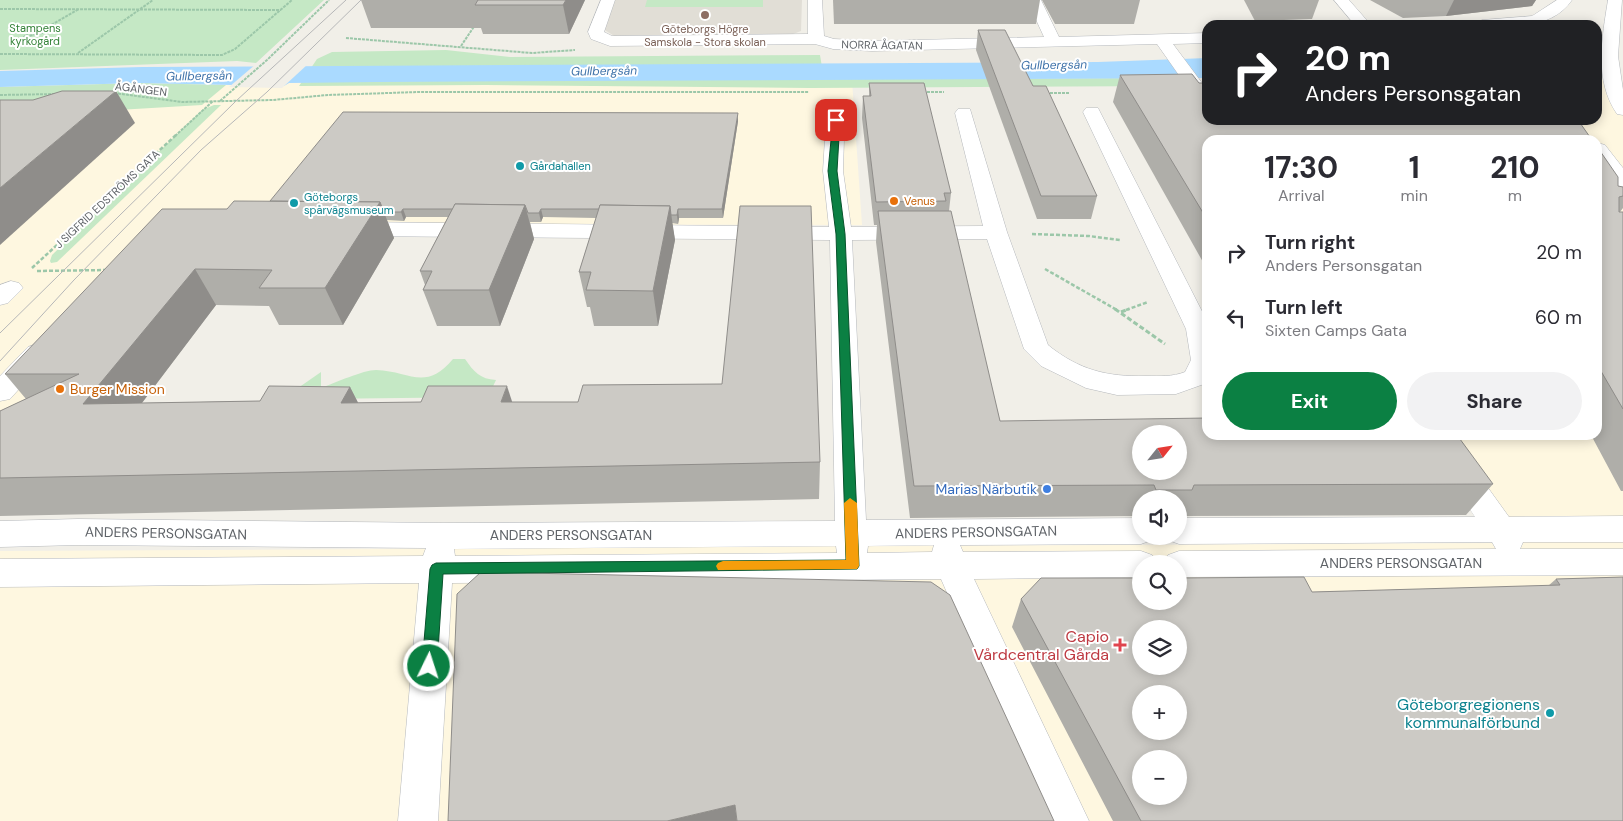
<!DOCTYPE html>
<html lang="en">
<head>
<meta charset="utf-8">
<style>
  :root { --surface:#fff; --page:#f2f2f3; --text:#2b2b33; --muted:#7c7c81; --accent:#0b8043 }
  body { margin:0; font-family:"DM Sans",sans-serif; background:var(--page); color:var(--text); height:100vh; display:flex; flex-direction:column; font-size:19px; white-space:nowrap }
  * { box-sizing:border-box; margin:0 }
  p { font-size:16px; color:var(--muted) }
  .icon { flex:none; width:28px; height:28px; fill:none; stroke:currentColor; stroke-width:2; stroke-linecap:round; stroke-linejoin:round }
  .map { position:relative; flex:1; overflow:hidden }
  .panel { position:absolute; left:1202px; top:135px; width:400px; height:305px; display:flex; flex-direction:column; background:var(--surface); border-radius:15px; box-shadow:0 2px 12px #0003 }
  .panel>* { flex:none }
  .guide { position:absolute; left:1202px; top:20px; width:400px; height:105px; border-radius:15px; box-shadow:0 2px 12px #0003; background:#202124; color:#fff; overflow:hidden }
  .needle { width:32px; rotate:60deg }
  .tools { position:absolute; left:1132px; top:425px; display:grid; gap:10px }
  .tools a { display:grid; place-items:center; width:55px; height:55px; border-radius:50%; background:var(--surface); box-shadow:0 2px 12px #0003; font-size:25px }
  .pin { position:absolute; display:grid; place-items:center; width:42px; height:42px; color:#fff; margin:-21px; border-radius:10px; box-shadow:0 2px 8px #0006 }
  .me { position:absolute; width:55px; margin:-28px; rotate:4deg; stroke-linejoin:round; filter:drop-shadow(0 0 4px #0008) }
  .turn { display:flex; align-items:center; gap:18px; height:105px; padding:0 20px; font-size:22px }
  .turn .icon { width:65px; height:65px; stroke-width:2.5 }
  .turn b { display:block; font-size:35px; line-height:42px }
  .eta { display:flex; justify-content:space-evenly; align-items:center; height:85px; text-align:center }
  .eta b { font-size:30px; font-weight:700; line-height:35px }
  .action { display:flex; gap:10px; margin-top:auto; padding:10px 20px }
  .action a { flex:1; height:58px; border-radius:30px; background:var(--accent); color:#fff; font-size:20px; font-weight:700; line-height:58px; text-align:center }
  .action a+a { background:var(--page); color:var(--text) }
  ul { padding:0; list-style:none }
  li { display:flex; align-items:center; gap:15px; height:65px; padding:0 20px }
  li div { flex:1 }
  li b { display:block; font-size:19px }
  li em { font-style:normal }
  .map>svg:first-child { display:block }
  .commercial { fill:#fef7e0; fill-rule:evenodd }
  .education { fill:#e1ded6 }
  .green { fill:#c5e8c5 }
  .water { fill:#aadaff }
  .pier { fill:#f1efe8 }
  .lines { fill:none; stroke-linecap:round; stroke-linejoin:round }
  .minor-casing { stroke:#b5b8bc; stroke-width:1 }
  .path-far2 { stroke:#9cc7a9; stroke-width:2; stroke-dasharray:3 1; stroke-linecap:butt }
  .path-far1 { stroke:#9cc7a9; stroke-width:2.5; stroke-dasharray:4 2; stroke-linecap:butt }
  .path { stroke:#9cc7a9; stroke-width:3; stroke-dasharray:5 2.5; stroke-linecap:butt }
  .minor { fill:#fff; fill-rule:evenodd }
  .tram { stroke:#b6b7b8; stroke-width:1 }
  .wall { fill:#afaea9 }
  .shaded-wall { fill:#8f8d8a }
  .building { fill:#cccac5; stroke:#8f8d8a; fill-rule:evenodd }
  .route { fill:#0b8043; stroke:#07532c }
  .slow { fill:#f59e0b }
  .education-dot { fill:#8d6e63; stroke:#fff; stroke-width:2 }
  .culture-dot { fill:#0f9aa8; stroke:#fff; stroke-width:2 }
  .food-dot { fill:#e8710a; stroke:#fff; stroke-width:2 }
  .shop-dot { fill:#3f7fe0; stroke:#fff; stroke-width:2 }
  .health-dot { fill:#e0444e; stroke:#fff; stroke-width:2 }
  .labels { text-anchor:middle; stroke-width:4; stroke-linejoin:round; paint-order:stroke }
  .far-park-label { font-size:11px; fill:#348238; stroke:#fff }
  .far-education-label { font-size:11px; fill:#785e54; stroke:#fff }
  .far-street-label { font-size:11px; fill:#5f6368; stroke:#fff }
  .far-culture-label { font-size:11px; fill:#0d838f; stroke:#fff; text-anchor:start }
  .far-food-label { font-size:11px; fill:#c56008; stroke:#fff; text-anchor:start }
  .far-water-label { font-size:12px; font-style:italic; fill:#4174aa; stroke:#fff }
  .food-label { font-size:14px; fill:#c56008; stroke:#fff; text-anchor:start }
  .shop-label { font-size:14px; fill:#366cbe; stroke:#fff; text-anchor:end }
  .street-label { font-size:14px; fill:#5f6368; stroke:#fff }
  .near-health-label { font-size:16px; fill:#be3a42; stroke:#fff; text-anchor:end }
  .near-culture-label { font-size:16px; fill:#0d838f; stroke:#fff; text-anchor:end }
</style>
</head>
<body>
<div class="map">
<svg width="1623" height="821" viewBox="0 0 1623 821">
  <rect width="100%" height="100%" fill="#f1efe8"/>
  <g class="commercial">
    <path d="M1598,79L1623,84V821H0V551L1496,543L1423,435H1598V140H1223L1210,120H1598ZM1141,564H1179V601H1141ZM1141,629H1179V666H1141ZM1141,694H1179V731H1141ZM1141,759H1179V796H1141Z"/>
    <polygon points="852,80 862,225 188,224 0,429 0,87 138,83 284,86 289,83"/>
  </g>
  <polygon class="education" points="615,0 802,0 801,31 788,36 616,37 603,29"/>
  <g class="green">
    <polygon points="0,0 324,0 256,63 237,61 0,70"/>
    <polygon points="647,0 763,0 763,7 645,7"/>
    <polygon points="446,50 510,57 820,55 824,79 1168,78 1173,86 810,88 486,85 299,86 317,59 332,52"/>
    <polygon points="138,83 226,85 202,105 0,117 0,87"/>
    <polygon points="214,105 221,105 57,262 51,263 50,261 52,255 202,110"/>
    <path d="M453,359H465C474,372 480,379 496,380L488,397L315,399L298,388L321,372V388C335,383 363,370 376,370C410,371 425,392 453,359Z"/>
  </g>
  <polygon class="water" points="1208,58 1207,78 376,82 289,83 284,86 138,83 0,87 0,71 142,67 1098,62"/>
  <polygon class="pier" points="256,64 308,64 282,88 229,87"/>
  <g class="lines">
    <defs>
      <g id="minor">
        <polygon points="601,0 615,0 604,32 612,36 808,34 808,0 822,0 824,36 834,39 872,41 1044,37 1027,0 1041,0 1059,37 1208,33 1208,43 1173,44 1208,91 1208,109 1202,108 1157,44 872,51 833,49 815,44 610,46 591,39 588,32"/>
        <polygon points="1334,0 1349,0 1371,25 1355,25"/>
        <path d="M1557,0H1572C1550,32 1508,25 1474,25L1482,20L1532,16Z"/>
        <path d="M1608,0H1622L1618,56L1623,90V115L1617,114C1594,81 1602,37 1608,0Z"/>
        <path d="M836,100L842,101L845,105L843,171L851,227L983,226L955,113L958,109H970L1007,232L1048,345C1079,370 1107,377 1146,376C1160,376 1172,377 1185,372L1191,360L1186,329L1083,112L1086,108H1098L1208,323V379L1204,384L1176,394L1117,395L1086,388L1041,366L1024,349L987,239L852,240L866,520L1141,518V536H1154L1152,540L1141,544L960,545L963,552L1141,551L1152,555L1157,564H1141V577L974,579L1089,821H1048L941,579L452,583L438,821H398L419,583L0,587V559L423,556L426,548L78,545L0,547V521L78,519L443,523L835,521L830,240L354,236L346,234L343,229L346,224L354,222L829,227L823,171L827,105L830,101ZM934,545L932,552L867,553L868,546ZM836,546L837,553L455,556L454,549Z"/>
        <path d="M1598,143L1605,145L1623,168V188C1605,184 1596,159 1598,143Z"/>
        <polygon points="11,281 19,283 23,288 8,303 0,305 0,285"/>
        <polygon points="37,344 46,347 50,353 46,359 10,399 0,401 0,376 28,347"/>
        <polygon points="1421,435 1450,435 1509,517 1623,516 1623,542 1523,542 1520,549 1623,549 1623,575 1179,577 1179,564 1163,564 1168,555 1179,551 1496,549 1492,542 1179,544 1168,540 1166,536 1179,536 1179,518 1475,517"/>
      </g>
    </defs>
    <use href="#minor" class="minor-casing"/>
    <g class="path-far2">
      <polyline points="0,9 281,10"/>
      <polygon points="41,31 42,33 24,37 28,33"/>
      <polyline points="41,31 79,9"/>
      <polyline points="346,38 532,53 575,50"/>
      <polyline points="461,46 475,25"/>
      <polyline points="78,53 153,0"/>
      <polyline points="0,54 222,55 235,49 292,0"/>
      <polyline points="923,92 944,92"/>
      <polyline points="114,93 182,102 273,100 328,95 419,92 809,92"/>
      <polyline points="1046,93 1069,93"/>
      <polyline points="0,95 56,94"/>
      <polyline points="220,101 267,60 329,0"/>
      <polyline points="175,136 213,101"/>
    </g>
    <g class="path-far1">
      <polyline points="1032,234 1089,236 1120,240"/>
      <polyline points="32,268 176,135"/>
      <polyline points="1045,269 1117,310"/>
      <polyline points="37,271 108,270"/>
      <polyline points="1126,310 1148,302"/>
    </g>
    <g class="path">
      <polyline points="1115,309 1165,344"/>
      <polyline points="1121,312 1129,309"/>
    </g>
    <use href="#minor" class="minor"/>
    <g class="tram">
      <polyline points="0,333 236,101 346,0"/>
      <polyline points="0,361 74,280 201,150 267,92 361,0"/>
    </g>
  </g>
  <g class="wall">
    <polygon points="361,0 585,0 569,34 483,34 481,28 371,28"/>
    <polygon points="833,0 1040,0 1036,24 834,24"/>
    <polygon points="1042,0 1140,0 1134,24 1055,24"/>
    <polygon points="1244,0 1319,0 1312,19 1255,21"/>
    <polygon points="1370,0 1536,0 1532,6 1446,16 1403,18"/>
    <polygon points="978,30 1033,86 1097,196 1091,219 1037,219 976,50"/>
    <polygon points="1120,75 1208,120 1208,271 1113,102"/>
    <polygon points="869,83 951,193 949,211 1000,421 1493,484 1466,515 1180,516 1179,518 1179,499 1141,499 1141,517 1141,516 910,518 876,242 877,225 874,225 862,118 863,96 869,96"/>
    <polygon points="738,121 723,218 679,218 678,224 672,223 675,240 658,326 594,326 590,307 587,307 579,272 596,218 543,217 541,222 530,222 534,239 500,326 437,326 423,290 425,285 420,271 448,217 406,217 404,221 387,220 394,238 343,325 279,325 269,306 216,305 142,403 260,401 350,387 358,403 512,402 820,462 819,499 0,516 0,411 26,399 5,374 227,209"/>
    <polygon points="1598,148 1618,186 1623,187 1623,208 1620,212 1623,212 1623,491 1621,491 1591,435 1598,435"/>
    <polygon points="1623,577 1623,821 1113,821 1012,627 1021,599 1312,592 1548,586 1556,579"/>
  </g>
  <g class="shaded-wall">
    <polygon points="566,0 585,0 569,34 563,5"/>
    <polygon points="1454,0 1536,0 1532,6 1446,16"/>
    <polygon points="116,91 135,123 0,245 0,188"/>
    <polygon points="738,113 738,121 723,218 722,209"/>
    <polygon points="380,202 394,238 343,325 325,288"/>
    <polygon points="525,205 534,239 500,326 489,290"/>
    <polygon points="670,206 675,240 658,326 653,291"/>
    <polygon points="403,209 406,217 404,221 401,212"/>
    <polygon points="541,209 543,217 541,222 539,213"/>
    <polygon points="678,209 679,218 678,224 677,215"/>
    <polygon points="195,269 216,305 113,441 83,404"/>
    <polygon points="507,386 519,423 501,402"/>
    <polygon points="350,387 369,424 341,403"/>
    <polygon points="735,805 737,821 667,821"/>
  </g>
  <g class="building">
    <polygon points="478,0 566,0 563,5 475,5"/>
    <polygon points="978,30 1005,30 1033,86 1046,86 1097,196 1041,196"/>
    <polygon points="1192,74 1199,83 1208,83 1208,120 1578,120 1592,140 1208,140 1208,221 1120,75"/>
    <polygon points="869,83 924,83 951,193 944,193 946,201 876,202 863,96 871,96"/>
    <polygon points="62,91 116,91 0,188 0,100 33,100"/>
    <polygon points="343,112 738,113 722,209 678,209 677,215 671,215 670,206 600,205 599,209 541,209 539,213 528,213 525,205 455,204 453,209 403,209 401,212 384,212 380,202 270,201"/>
    <polygon points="1598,148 1618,177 1618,186 1623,187 1623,196 1619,197 1619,212 1623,212 1623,409 1598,366"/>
    <polygon points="234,201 380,202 325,288 259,288 272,270 195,269 83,404 260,401 269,386 350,387 341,403 421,402 428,386 507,386 501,402 578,402 583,385 722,384 740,206 811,206 820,462 0,478 0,411 79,374 5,374 162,209 227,209"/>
    <polygon points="455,204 525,205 489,290 423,290 432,271 420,271"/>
    <polygon points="600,205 670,206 653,291 586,290 591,272 579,272"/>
    <path d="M878,211H951L1000,421L1208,418V435H1457L1493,484L1194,485L1192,490H1156L1154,485L914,486ZM1141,434H1179V471H1141Z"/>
    <polygon points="481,572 931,582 950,595 1054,821 737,821 735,805 667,821 448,821 457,594"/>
    <path d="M1304,577L1312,592L1560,585L1556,579L1623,577V821H1141L1021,599L1041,578H1141V601H1179V578ZM1141,629H1179V666H1141ZM1141,694H1179V731H1141ZM1141,759H1179V796H1141Z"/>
  </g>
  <polygon class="route" points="836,117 840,120 837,171 845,234 859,566 857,569 443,574 437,666 435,670 429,672 424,670 422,666 430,569 432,565 436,563 846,560 836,234 828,171 833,120"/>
  <polygon class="slow" points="850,498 857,503 859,566 857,569 718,570 716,566 718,563 723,561 846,560 844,503"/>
  <circle class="education-dot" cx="705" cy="15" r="5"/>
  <g class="culture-dot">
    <circle cx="520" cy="166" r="5"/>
    <circle cx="294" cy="203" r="5"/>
    <circle cx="1550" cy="713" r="5"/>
  </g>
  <g class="food-dot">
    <circle cx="894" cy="201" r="5"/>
    <circle cx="60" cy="389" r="5"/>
  </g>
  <circle class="shop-dot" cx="1047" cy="489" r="5"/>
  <path class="health-dot" d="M1117.5 637.5h5v5h5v5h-5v5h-5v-5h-5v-5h5z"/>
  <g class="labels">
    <g class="far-park-label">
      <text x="35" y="32">Stampens<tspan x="35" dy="13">kyrkogård</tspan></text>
    </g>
    <g class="far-education-label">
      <text x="705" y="33">Göteborgs Högre<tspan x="705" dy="13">Samskola - Stora skolan</tspan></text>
    </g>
    <g class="far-street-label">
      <text transform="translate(882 45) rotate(1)" y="4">NORRA ÅGATAN</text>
      <text transform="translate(141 89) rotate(7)" y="4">ÅGÅNGEN</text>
      <text transform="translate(107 199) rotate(-43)" y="4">J SIGFRID EDSTRÖMS GATA</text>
    </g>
    <g class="far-culture-label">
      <text x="530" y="170">Gårdahallen</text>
      <text x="304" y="201">Göteborgs<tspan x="304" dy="13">spårvägsmuseum</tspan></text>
    </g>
    <g class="far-food-label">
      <text x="904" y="205">Venus</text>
    </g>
    <g class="far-water-label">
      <text transform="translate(1054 65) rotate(-1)" y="4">Gullbergsån</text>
      <text transform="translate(604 71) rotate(-1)" y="4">Gullbergsån</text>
      <text transform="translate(199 76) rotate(-1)" y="4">Gullbergsån</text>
    </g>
    <g class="food-label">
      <text x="70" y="394">Burger Mission</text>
    </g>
    <g class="shop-label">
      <text x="1037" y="494">Marias Närbutik</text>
    </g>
    <g class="street-label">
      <text transform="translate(976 532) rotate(-1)" y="5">ANDERS PERSONSGATAN</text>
      <text transform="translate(166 533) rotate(1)" y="5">ANDERS PERSONSGATAN</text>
      <text x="571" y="540">ANDERS PERSONSGATAN</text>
      <text x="1401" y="568">ANDERS PERSONSGATAN</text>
    </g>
    <g class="near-health-label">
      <text x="1109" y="642">Capio<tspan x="1109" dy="18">Vårdcentral Gårda</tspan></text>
    </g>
    <g class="near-culture-label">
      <text x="1540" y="710">Göteborgregionens<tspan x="1540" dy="18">kommunalförbund</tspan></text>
    </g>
  </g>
</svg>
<div class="tools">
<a><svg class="needle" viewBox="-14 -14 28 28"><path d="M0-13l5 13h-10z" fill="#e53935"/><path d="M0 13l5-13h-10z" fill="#7c7c81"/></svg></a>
<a><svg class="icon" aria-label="sound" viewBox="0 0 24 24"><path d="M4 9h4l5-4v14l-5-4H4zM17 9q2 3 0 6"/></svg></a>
<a><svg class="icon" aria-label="search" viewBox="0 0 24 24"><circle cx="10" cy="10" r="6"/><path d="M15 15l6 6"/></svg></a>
<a><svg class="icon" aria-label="layers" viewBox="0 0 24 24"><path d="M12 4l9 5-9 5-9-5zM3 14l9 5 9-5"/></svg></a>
<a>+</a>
<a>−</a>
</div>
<div class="pin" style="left:836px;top:120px;background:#d93025"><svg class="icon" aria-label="arrive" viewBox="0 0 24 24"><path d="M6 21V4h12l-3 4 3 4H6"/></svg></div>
<svg class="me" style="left:429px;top:666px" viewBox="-20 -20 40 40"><circle r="17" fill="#0b8043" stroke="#fff" stroke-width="3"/><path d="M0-11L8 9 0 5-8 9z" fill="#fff"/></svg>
<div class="guide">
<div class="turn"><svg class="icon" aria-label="right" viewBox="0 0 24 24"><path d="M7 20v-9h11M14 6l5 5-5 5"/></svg><div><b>20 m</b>Anders Personsgatan</div></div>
</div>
<section class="panel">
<div class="eta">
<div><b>17:30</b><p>Arrival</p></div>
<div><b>1</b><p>min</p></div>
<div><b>210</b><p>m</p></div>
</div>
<ul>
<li><svg class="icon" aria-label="right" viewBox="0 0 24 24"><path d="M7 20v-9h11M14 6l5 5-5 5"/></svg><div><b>Turn right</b><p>Anders Personsgatan</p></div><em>20 m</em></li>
<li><svg class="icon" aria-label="left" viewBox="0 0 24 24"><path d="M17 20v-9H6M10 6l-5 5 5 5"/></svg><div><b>Turn left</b><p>Sixten Camps Gata</p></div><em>60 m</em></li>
</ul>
<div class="action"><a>Exit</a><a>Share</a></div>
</section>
</div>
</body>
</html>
